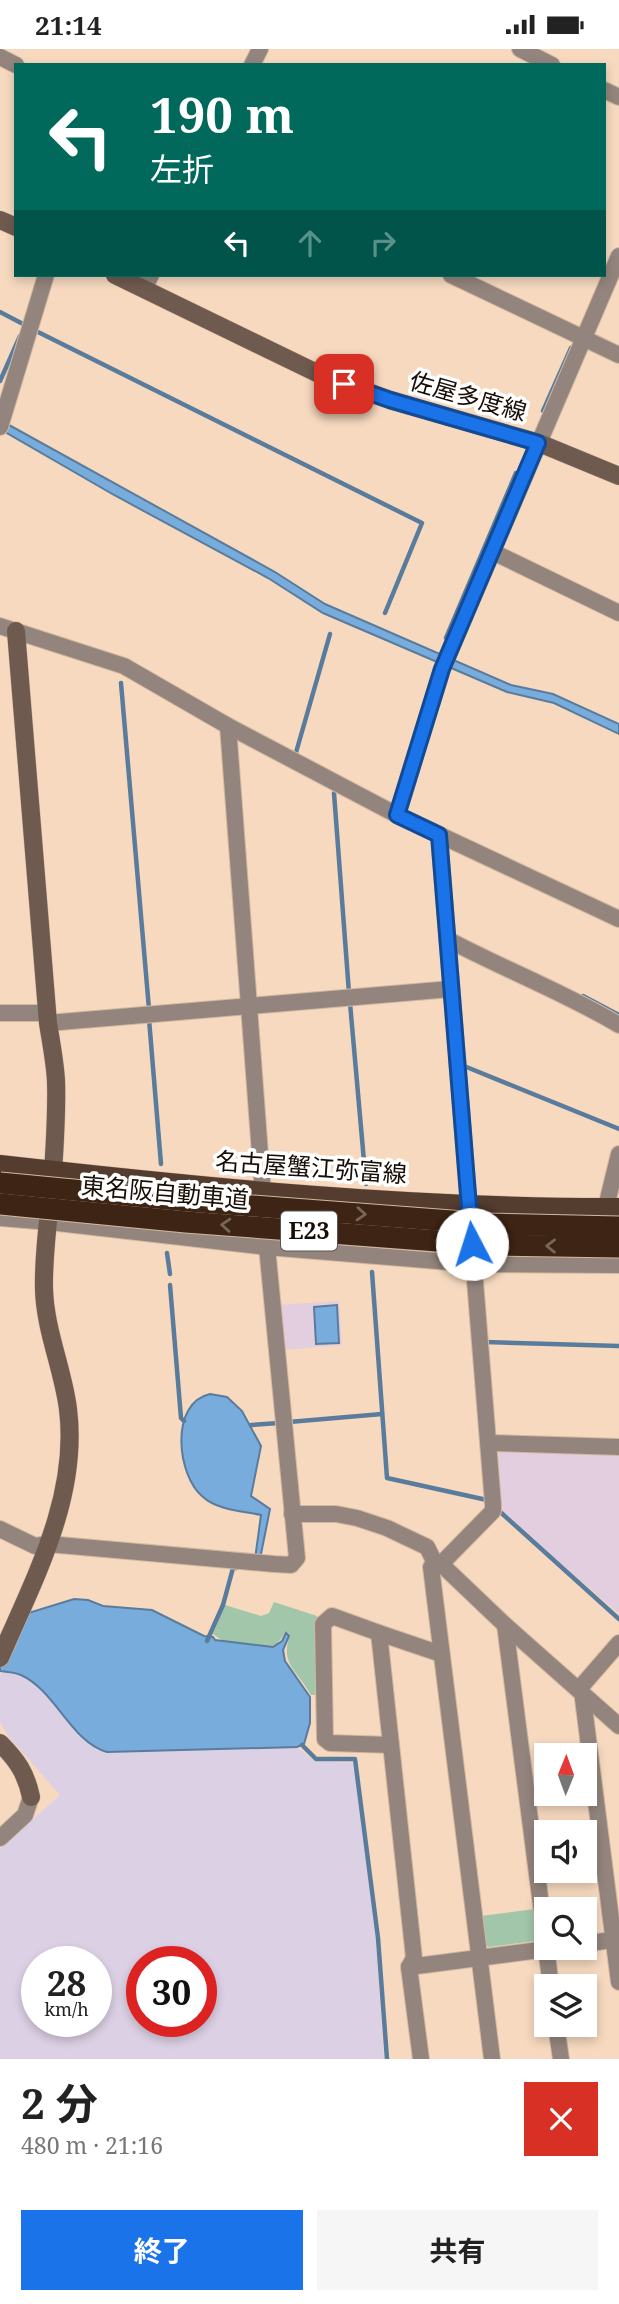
<!DOCTYPE html>
<html lang="ja">
<head>
<meta charset="utf-8">
<style>
  :root { --surface:#fff; --page:#f6f6f6; --text:#222; --muted:#767676; --accent:#1a73e8 }
  body { margin:0; font-family:"Noto Serif","Noto Sans JP",serif; background:var(--page); color:var(--text); height:100vh; display:flex; flex-direction:column; font-size:26px; white-space:nowrap }
  * { box-sizing:border-box; margin:0 }
  p { font-size:23px; color:var(--muted) }
  .icon { flex:none; width:38px; height:38px; fill:none; stroke:currentColor; stroke-width:2; stroke-linecap:round; stroke-linejoin:round }
  .map { position:relative; height:2010px; overflow:hidden }
  .drawer { display:flex; flex-direction:column; background:var(--surface); flex:1 }
  .drawer>* { flex:none }
  .guide { position:absolute; left:14px; top:14px; width:592px; height:214px; border-radius:0px; box-shadow:0 4px 10px #0003; background:#00695c; color:#fff; overflow:hidden }
  .needle { width:46px; rotate:1deg }
  .buttons { position:absolute; left:534px; top:1694px; display:grid; gap:14px }
  .buttons a { display:grid; place-items:center; width:63px; height:63px; border-radius:0px; background:var(--surface); box-shadow:0 4px 10px #0003; font-size:35px }
  .speed { position:absolute; left:21px; top:1897px; display:flex; gap:14px; font-size:35px; font-weight:700; text-align:center }
  .speed>* { display:grid; place-content:center; width:91px; height:91px; border-radius:50%; background:var(--surface); box-shadow:0 4px 10px #0003; line-height:1 }
  .speed small { font-size:18px; font-weight:400 }
  .speed .limit { border:10px solid #d22; background:#fff; color:#111 }
  .pin { position:absolute; display:grid; place-items:center; width:60px; height:60px; color:#fff; margin:-30px; border-radius:14px; box-shadow:0 4px 10px #0006 }
  .me { position:absolute; width:77px; margin:-38px; rotate:355deg; stroke-linejoin:round; filter:drop-shadow(0 0 5px #0008) }
  .turn { display:flex; align-items:center; gap:24px; height:147px; padding:0 21px; font-size:32px }
  .turn .icon { width:91px; height:91px; stroke-width:2.5 }
  .turn b { display:block; font-size:49px; line-height:60px }
  .lanes { display:flex; align-items:center; height:66px; padding:0 21px; background:#0003; justify-content:center; gap:35px; direction:ltr }
  .lanes .off { opacity:.35 }
  .round { display:grid; place-items:center; flex:none; width:74px; height:74px; border-radius:0px; background:var(--page) }
  .headline { display:flex; align-items:center; justify-content:space-between; height:119px; padding:0 21px }
  h1 { font-size:42px; font-weight:700; line-height:52px }
  .button { display:flex; gap:14px; margin-top:auto; padding:14px 21px }
  .button a { flex:1; height:80px; border-radius:0px; background:var(--accent); color:#fff; font-size:28px; font-weight:700; line-height:80px; text-align:center }
  .button a+a { background:var(--page); color:var(--text) }
  .status { display:flex; justify-content:space-between; align-items:center; height:49px; padding:0 35px; background:var(--surface); direction:ltr }
  .status svg { height:19px; fill:currentColor }
  .map>svg:first-child { display:block }
  .commercial { fill:#dcd0e4; fill-rule:evenodd }
  .industrial { fill:#e2cede }
  .green { fill:#a2c6a9 }
  .water { fill:#77acdc; stroke:#5a7c9c; stroke-width:2 }
  .lines { fill:none; stroke-linecap:round; stroke-linejoin:round }
  .stream { stroke:#5a7c9c; stroke-width:4.5 }
  .street-casing { stroke:#d2b8a1; stroke-width:18 }
  .secondary-casing { stroke:#d2b8a1; stroke-width:19 }
  .primary-casing { stroke:#d2b8a1; stroke-width:19 }
  .street { stroke:#93857d; stroke-width:16 }
  .secondary { stroke:#6f5a4f; stroke-width:18 }
  .primary { stroke:#543c2f; stroke-width:18 }
  .highway-bridge-casing { stroke:#d2b8a1; stroke-width:23; stroke-linecap:butt }
  .highway-bridge { stroke:#3e2414; stroke-width:21 }
  .oneway { stroke:#78665a }
  .route-casing { stroke:#114b97; stroke-width:18 }
  .route { stroke:#1a73e8; stroke-width:12 }
  .labels { text-anchor:middle; stroke-width:7; stroke-linejoin:round; paint-order:stroke }
  .shield { fill:#fff; stroke:#5d5650; stroke-width:2 }
  .shield-label { font-size:23px; font-weight:bold; fill:#170d05 }
  .street-label { font-size:24px; fill:#170d05; stroke:#fff }
</style>
</head>
<body>
<div class="status"><b>21:14</b><svg viewBox="0 0 49 12"><path d="M0 12V9h3v3zM5 12V6h3v6zM10 12V3h3v9zM15 12V0h3v12zM26 1h20v11H26zM47 4h2v5h-2z"/></svg></div>
<div class="map">
<svg width="619" height="2010" viewBox="0 0 619 2010">
  <rect width="100%" height="100%" fill="#f6d9bf"/>
  <path class="commercial" d="M2,1623L20,1625L41,1639L69,1674L99,1700L106,1703L297,1698L315,1712L354,1713L376,1893L384,2010H0V1800L60,1746L8,1687L0,1673V1627ZM37,1913H96V1972H37ZM142,1913H201V1972H142Z"/>
  <g class="industrial">
    <polygon points="339,1252 342,1296 281,1301 278,1256"/>
    <polygon points="495,1396 619,1401 619,1565 496,1458"/>
  </g>
  <g class="green">
    <path d="M274,1553L317,1567L318,1646H311C299,1623 279,1615 290,1587L286,1583L276,1596L268,1598L223,1592L213,1585L225,1556L261,1567L269,1564Z"/>
    <polygon points="535,1860 540,1887 535,1892 489,1898 485,1896 481,1867"/>
  </g>
  <g class="water">
    <polygon points="0,371 275,523 325,555 511,636 553,645 619,675 619,685 554,654 507,643 323,564 268,529 114,446 0,380"/>
    <polygon points="337,1256 339,1294 316,1295 314,1258"/>
    <path d="M210,1345L227,1348L242,1362L261,1397L251,1447L270,1460L260,1510H255L261,1466C243,1462 217,1461 203,1448C177,1427 169,1354 210,1345Z"/>
    <path d="M74,1550L88,1551L103,1557L152,1561L204,1587L213,1588L215,1591L273,1598L282,1592L286,1584L289,1587L283,1601L285,1612L310,1648V1674L304,1695L297,1698L107,1703C70,1692 56,1642 21,1626C15,1623 7,1623 0,1622V1587L14,1592L25,1565Z"/>
  </g>
  <g class="lines">
    <g class="stream">
      <polyline points="0,263 25,276"/>
      <polyline points="34,281 422,474 385,564"/>
      <polyline points="0,332 20,287"/>
      <polyline points="543,362 571,299"/>
      <polyline points="446,589 516,424"/>
      <polyline points="121,634 149,960"/>
      <polyline points="295,707 330,585"/>
      <polyline points="334,744 349,944"/>
      <polyline points="583,947 619,966"/>
      <polyline points="350,954 366,1135"/>
      <polyline points="149,970 161,1115"/>
      <polyline points="464,1017 619,1080"/>
      <polyline points="167,1204 170,1225"/>
      <polyline points="372,1223 387,1429 487,1451"/>
      <polyline points="170,1236 181,1369 184,1372"/>
      <polyline points="485,1293 619,1297"/>
      <polyline points="289,1373 382,1365"/>
      <polyline points="251,1376 279,1374"/>
      <polyline points="497,1460 619,1570"/>
      <polyline points="207,1592 223,1556 233,1519 237,1519"/>
      <polyline points="302,1696 316,1710 355,1710 378,1889 387,2010"/>
    </g>
    <defs>
      <g id="street">
        <polyline points="520,0 552,16"/>
        <polyline points="0,8 16,16"/>
        <polyline points="252,16 260,0"/>
        <polyline points="604,41 619,48"/>
        <polyline points="451,226 619,306"/>
        <polyline points="144,240 151,226"/>
        <polyline points="0,378 46,226"/>
        <polyline points="493,503 619,564"/>
        <polyline points="0,577 124,617 228,677 397,766 619,870"/>
        <polyline points="397,766 442,620 619,207"/>
        <polyline points="439,786 493,1455 493,1462 441,1515"/>
        <path d="M447,890C503,920 564,943 619,976"/>
        <polyline points="0,964 47,964"/>
        <polyline points="48,974 451,940"/>
        <polyline points="606,1158 619,1105"/>
        <polyline points="0,1169 49,1173 267,1198 474,1215 619,1216"/>
        <polyline points="490,1394 619,1398"/>
        <polyline points="292,1465 336,1465 357,1469 387,1479 427,1498 436,1516"/>
        <polyline points="0,1480 35,1497 48,1495 274,1515 291,1516 297,1509 267,1198 228,677"/>
        <polyline points="505,1576 546,1895"/>
        <polyline points="379,1584 332,1567 323,1575 325,1690 330,1694 391,1696"/>
        <polyline points="579,1640 619,1594"/>
        <polyline points="582,1642 619,1933"/>
        <polyline points="0,1789 25,1766 31,1748"/>
        <polyline points="584,1895 619,1890"/>
        <polyline points="546,1899 551,1937"/>
        <polyline points="409,1918 555,1899"/>
        <polyline points="556,1976 561,2010"/>
        <polyline points="421,2010 409,1918 414,1909 379,1584 441,1605"/>
        <polyline points="492,2010 431,1518 441,1515 505,1576 619,1677"/>
      </g>
      <g id="secondary">
        <polyline points="0,171 16,178"/>
        <polyline points="115,226 321,326 390,351 539,394 619,427"/>
        <path d="M0,1609C34,1530 79,1448 68,1360C63,1320 45,1281 44,1240C43,1201 50,1161 53,1123C55,1093 57,1062 56,1032C55,1013 51,993 48,974L16,582"/>
        <path d="M0,1694C17,1711 26,1724 31,1748"/>
      </g>
      <path id="primary" d="M0,1115C204,1138 414,1159 619,1158"/>
    </defs>
    <use href="#street" class="street-casing"/>
    <use href="#secondary" class="secondary-casing"/>
    <use href="#primary" class="primary-casing"/>
    <use href="#street" class="street"/>
    <use href="#secondary" class="secondary"/>
    <use href="#primary" class="primary"/>
    <defs>
      <g id="highway-bridge">
        <polyline points="0,1134 188,1152 491,1175 619,1178"/>
        <polyline points="0,1155 186,1173 491,1196 619,1198"/>
      </g>
    </defs>
    <use href="#highway-bridge" class="highway-bridge-casing"/>
    <use href="#highway-bridge" class="highway-bridge"/>
  </g>
  <defs><path id="oneway-chevron" d="M-2-3.5L2.5 0L-2 3.5" fill="none" stroke-width="1.6" stroke-linecap="round" stroke-linejoin="round" transform="scale(1.75)"/></defs>
  <g class="oneway">
    <use href="#oneway-chevron" transform="translate(361 1165) rotate(4)"/>
    <use href="#oneway-chevron" transform="translate(226 1176) rotate(-176)"/>
    <use href="#oneway-chevron" transform="translate(551 1197) rotate(-179)"/>
  </g>
  <g class="lines">
    <defs>
      <polyline id="route" points="344,335 390,351 538,394 442,620 397,766 439,786 472,1195"/>
    </defs>
    <use href="#route" class="route-casing"/>
    <use href="#route" class="route"/>
  </g>
  <g class="labels">
    <rect class="shield" x="281" y="1162.5" width="56" height="39" rx="5"/>
    <g class="shield-label">
      <text x="309" y="1190">E23</text>
    </g>
    <g class="street-label">
      <text transform="translate(468 348) rotate(16)" y="8">佐屋多度線</text>
      <text transform="translate(311 1119) rotate(4)" y="8">名古屋蟹江弥富線</text>
      <text transform="translate(165 1144) rotate(5)" y="8">東名阪自動車道</text>
    </g>
  </g>
</svg>
<div class="buttons">
<a><svg class="needle" viewBox="-14 -14 28 28"><path d="M0-13l5 13h-10z" fill="#e53935"/><path d="M0 13l5-13h-10z" fill="#767676"/></svg></a>
<a><svg class="icon" aria-label="sound" viewBox="0 0 24 24"><path d="M4 9h4l5-4v14l-5-4H4zM17 9q2 3 0 6"/></svg></a>
<a><svg class="icon" aria-label="search" viewBox="0 0 24 24"><circle cx="10" cy="10" r="6"/><path d="M15 15l6 6"/></svg></a>
<a><svg class="icon" aria-label="layers" viewBox="0 0 24 24"><path d="M12 4l9 5-9 5-9-5zM3 14l9 5 9-5"/></svg></a>
</div>
<div class="speed"><div>28<small>km/h</small></div><div class="limit">30</div></div>
<div class="pin" style="left:344px;top:335px;background:#d93025"><svg class="icon" aria-label="arrive" viewBox="0 0 24 24"><path d="M6 21V4h12l-3 4 3 4H6"/></svg></div>
<svg class="me" style="left:472px;top:1195px" viewBox="-20 -20 40 40"><circle r="19" fill="#fff"/><path d="M0-13L10 11 0 6-10 11z" fill="#1a73e8"/></svg>
<div class="guide">
<div class="turn"><svg class="icon" aria-label="left" viewBox="0 0 24 24"><path d="M17 20v-9H6M10 6l-5 5 5 5"/></svg><div><b>190 m</b>左折</div></div>
<div class="lanes"><svg class="icon" aria-label="left" viewBox="0 0 24 24"><path d="M17 20v-9H6M10 6l-5 5 5 5"/></svg><svg class="icon off" aria-label="ahead" viewBox="0 0 24 24"><path d="M12 20V5M6 11l6-6 6 6"/></svg><svg class="icon off" aria-label="right" viewBox="0 0 24 24"><path d="M7 20v-9h11M14 6l5 5-5 5"/></svg></div>
</div>
</div>
<section class="drawer">
<div class="headline"><div><h1>2 分</h1><p>480 m · 21:16</p></div><a class="round" style="background:#d93025;color:#fff"><svg class="icon" aria-label="close" viewBox="0 0 24 24"><path d="M6 6l12 12M18 6L6 18"/></svg></a></div>
<div class="button"><a>終了</a><a>共有</a></div>
</section>
</body>
</html>
